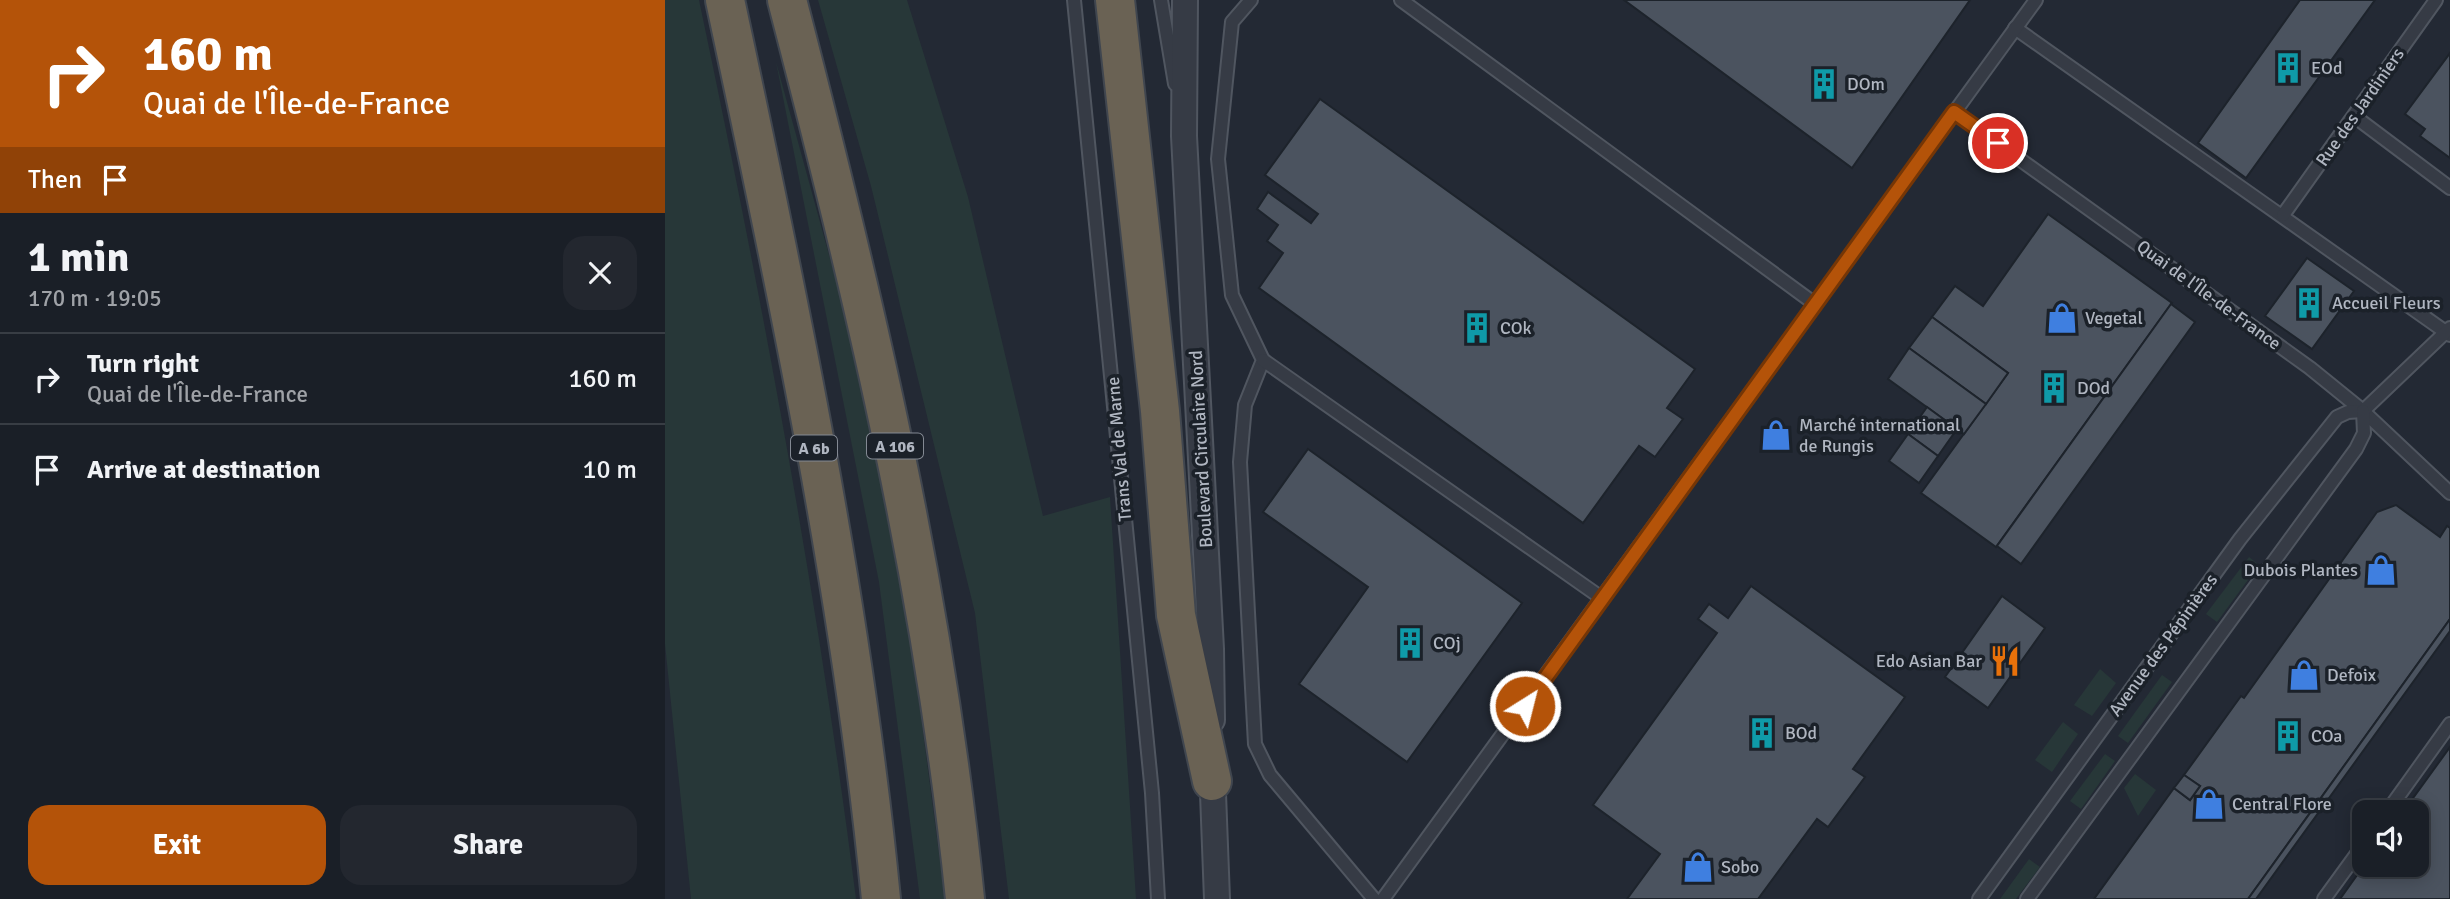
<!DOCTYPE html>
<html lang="en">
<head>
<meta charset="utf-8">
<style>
  :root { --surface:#1a1f27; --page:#23272f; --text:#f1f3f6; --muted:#9fa2a7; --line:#383d44; --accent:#b45309 }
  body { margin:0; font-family:Signika,sans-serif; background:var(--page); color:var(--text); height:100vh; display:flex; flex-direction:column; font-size:26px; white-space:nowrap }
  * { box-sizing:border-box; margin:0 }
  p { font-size:23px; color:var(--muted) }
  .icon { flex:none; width:38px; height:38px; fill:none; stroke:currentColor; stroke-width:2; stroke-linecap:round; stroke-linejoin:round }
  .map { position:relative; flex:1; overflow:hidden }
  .details { display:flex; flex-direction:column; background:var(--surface); width:665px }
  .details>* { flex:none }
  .top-card { background:#b45309; color:#fff; overflow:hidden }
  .buttons { position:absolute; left:1687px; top:800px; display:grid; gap:14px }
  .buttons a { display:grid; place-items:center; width:77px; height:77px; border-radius:14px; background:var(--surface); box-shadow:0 4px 18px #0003,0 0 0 2px var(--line); font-size:35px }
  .pin { position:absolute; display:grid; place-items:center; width:60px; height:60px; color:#fff; margin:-30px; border:4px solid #fff; border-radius:50%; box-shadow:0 2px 7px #0007 }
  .me { position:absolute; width:77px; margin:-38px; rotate:36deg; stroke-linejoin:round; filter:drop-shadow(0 0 5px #0008) }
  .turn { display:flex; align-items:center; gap:24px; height:147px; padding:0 28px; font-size:32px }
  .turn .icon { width:91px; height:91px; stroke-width:2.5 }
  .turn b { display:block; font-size:49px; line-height:60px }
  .then { display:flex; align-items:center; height:66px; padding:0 28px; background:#0003; gap:14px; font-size:26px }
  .round { display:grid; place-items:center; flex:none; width:74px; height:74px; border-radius:21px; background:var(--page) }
  .head { display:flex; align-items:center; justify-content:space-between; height:119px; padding:0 28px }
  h1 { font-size:42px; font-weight:800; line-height:52px }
  .action { display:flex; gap:14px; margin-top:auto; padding:14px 28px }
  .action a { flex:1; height:80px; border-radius:21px; background:var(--accent); color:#fff; font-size:28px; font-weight:800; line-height:80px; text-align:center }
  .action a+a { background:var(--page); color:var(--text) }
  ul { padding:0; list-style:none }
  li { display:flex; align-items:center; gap:21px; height:91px; padding:0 28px; border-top:2px solid var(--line) }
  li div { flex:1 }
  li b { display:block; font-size:26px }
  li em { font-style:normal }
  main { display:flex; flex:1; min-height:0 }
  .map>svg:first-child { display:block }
  .green { fill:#273738 }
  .building { fill:#4b535f; stroke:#1d232b; stroke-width:2 }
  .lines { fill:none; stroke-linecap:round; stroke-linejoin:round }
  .service-casing { stroke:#505660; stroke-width:16 }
  .minor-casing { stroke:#505660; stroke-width:28 }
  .motorway-casing { stroke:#40464f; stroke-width:42 }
  .service { stroke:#363b45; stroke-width:12 }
  .minor { stroke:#363b45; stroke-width:24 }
  .motorway { stroke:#6a6254; stroke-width:38 }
  .route-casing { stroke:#753606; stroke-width:18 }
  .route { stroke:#b45309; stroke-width:12 }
  .labels { text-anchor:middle; stroke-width:7; stroke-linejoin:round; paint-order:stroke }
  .shield { fill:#1b2129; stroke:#838993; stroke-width:2 }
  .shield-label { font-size:16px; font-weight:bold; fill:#b0b6c1 }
  .poi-label { font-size:18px; fill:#b0b6c1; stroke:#1b2129; text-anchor:start }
  .street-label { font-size:18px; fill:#b0b6c1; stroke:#1b2129 }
</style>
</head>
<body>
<main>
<section class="details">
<div class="top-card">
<div class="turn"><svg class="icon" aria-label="right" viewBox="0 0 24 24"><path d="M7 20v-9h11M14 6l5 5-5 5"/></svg><div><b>160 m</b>Quai de l'Île-de-France</div></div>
<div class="then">Then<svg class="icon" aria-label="arrive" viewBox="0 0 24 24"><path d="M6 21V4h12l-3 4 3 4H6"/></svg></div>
</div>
<div class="head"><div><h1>1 min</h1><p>170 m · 19:05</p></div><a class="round"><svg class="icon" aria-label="close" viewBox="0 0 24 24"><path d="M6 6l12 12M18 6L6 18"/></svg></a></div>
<ul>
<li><svg class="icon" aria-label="right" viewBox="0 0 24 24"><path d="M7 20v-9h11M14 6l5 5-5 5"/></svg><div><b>Turn right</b><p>Quai de l'Île-de-France</p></div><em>160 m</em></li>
<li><svg class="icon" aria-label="arrive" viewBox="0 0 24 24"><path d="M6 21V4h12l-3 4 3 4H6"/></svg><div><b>Arrive at destination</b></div><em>10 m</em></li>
</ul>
<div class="action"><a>Exit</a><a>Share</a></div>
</section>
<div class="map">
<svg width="1785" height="899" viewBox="0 0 1785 899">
  <rect width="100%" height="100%" fill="#232934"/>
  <g class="green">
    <path d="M0,0H34C97,298 153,597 191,899H26L0,644Z"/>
    <polygon points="153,0 242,0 303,197 378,516 445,497 471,899 344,899 310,613 206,186"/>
    <polygon points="111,62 191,353 248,656 280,899 255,899 214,582"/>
    <polygon points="1584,557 1594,565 1552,622 1541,614"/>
    <polygon points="1435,669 1451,683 1427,716 1409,705"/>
    <polygon points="1497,675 1507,682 1463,743 1453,736"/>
    <polygon points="1398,722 1413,734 1387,772 1370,760"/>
    <polygon points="1440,754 1450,761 1416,809 1405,801"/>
    <polygon points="1470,774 1491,790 1473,816 1459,788"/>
    <polygon points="1364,859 1375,867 1351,899 1335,899"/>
  </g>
  <g class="building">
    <polygon points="959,0 1305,0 1187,168"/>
    <polygon points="1635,0 1710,0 1581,178 1533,143"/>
    <polygon points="1785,53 1785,158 1755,136 1760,129 1740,114"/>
    <polygon points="655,99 1030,369 1002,408 1018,419 990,457 974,446 918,523 594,288 618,253 602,241 613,225 592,209 603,192 646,223 653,214 600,175"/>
    <polygon points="1383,214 1507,303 1331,547 1256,493 1343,373 1267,317 1290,286 1318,306"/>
    <polygon points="1642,258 1689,291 1647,349 1600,316"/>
    <polygon points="1506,304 1530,322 1356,564 1332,546"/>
    <polygon points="1267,317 1343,373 1321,404 1244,348"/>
    <polygon points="1244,348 1321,404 1299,434 1223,379"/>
    <polygon points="1262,407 1292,429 1273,456 1243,434"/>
    <polygon points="1243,434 1273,456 1254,483 1224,461"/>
    <polygon points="643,449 857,603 742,762 634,684 703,587 598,512"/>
    <polygon points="1731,505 1775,537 1782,526 1785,528 1785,619 1583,899 1429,899 1509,788 1525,800 1535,786 1519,775 1576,696 1579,698 1712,512"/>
    <polygon points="1086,586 1240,697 1188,769 1200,777 1163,827 1152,819 1093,899 962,899 995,854 928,805 1052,633 1033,619 1044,604 1063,618"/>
    <polygon points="1337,596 1380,628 1323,708 1280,677"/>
    <polygon points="1785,619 1785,631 1591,899 1583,899"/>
    <polygon points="1785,747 1785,899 1675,899 1700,864 1752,864 1752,812 1738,812"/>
    <polygon points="1519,775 1535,786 1525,800 1509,788"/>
  </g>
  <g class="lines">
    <defs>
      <g id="service">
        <polyline points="409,0 487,793 493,899"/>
        <polyline points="496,0 510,84"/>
        <polyline points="586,0 567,22 553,159 567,295 598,360 580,405 575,462 590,744 605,775 709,899"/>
        <polyline points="736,0 1150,304"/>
        <polyline points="1350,28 1785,335"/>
        <polyline points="1289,112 1645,368 1698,411 1785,493"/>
        <polyline points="1689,116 1785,188"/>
        <polyline points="1618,215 1771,0"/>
        <polyline points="598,360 938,599"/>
        <polyline points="1722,812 1785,724"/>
        <polyline points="718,899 1371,0"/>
        <polyline points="1314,899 1575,539 1672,417 1683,412 1698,411 1785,328"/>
        <polyline points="1362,899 1691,449 1699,433 1698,411"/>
        <polyline points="1659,899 1699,844"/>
      </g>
      <g id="minor">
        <polyline points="520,0 519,136 546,649 547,720"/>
        <polyline points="547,767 552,899"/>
      </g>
      <g id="motorway">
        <path d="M60,0C123,294 187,600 216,899"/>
        <path d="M122,0C200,299 269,591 300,899"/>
        <polyline points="450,0 495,411 511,615 547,781"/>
      </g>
    </defs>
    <use href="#service" class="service-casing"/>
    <use href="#minor" class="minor-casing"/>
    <use href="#motorway" class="motorway-casing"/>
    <use href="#service" class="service"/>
    <use href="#minor" class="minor"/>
    <use href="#motorway" class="motorway"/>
  </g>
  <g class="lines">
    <defs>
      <polyline id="route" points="860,706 1289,112 1333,143"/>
    </defs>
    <use href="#route" class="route-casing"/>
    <use href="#route" class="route"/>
  </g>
  <defs>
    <symbol id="building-bare" viewBox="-9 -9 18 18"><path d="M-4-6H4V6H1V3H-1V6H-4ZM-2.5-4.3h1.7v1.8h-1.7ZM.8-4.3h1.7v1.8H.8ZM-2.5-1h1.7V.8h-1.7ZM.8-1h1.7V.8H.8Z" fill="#0f9aa8" stroke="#1b2129" stroke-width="2.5" paint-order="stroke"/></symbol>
    <symbol id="shop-bare" viewBox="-9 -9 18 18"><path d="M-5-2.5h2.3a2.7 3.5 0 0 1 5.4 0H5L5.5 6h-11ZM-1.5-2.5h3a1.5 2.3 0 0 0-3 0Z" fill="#3f7fe0" stroke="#1b2129" stroke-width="2.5" paint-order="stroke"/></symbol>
    <symbol id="restaurant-bare" viewBox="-9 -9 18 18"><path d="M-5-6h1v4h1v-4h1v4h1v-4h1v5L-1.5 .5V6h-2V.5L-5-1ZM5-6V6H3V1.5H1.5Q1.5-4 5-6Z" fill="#e8710a" stroke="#1b2129" stroke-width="2.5" paint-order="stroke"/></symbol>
  </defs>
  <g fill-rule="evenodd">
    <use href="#building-bare" x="1601" y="46" width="44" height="44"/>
    <use href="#building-bare" x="1137" y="62" width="44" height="44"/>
    <use href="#building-bare" x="1622" y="281" width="44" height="44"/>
    <use href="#shop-bare" x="1375" y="296" width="44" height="44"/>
    <use href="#building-bare" x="790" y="306" width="44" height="44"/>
    <use href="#building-bare" x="1367" y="366" width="44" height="44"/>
    <use href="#shop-bare" x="1089" y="413" width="44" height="44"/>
    <use href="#shop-bare" x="1694" y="548" width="44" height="44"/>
    <use href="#building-bare" x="723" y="621" width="44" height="44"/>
    <use href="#restaurant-bare" x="1318" y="639" width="44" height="44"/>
    <use href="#shop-bare" x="1617" y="653" width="44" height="44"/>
    <use href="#building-bare" x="1075" y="711" width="44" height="44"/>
    <use href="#building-bare" x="1601" y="714" width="44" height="44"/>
    <use href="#shop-bare" x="1522" y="782" width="44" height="44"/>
    <use href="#shop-bare" x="1011" y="845" width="44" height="44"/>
  </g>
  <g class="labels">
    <g class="shield">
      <rect x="202" y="433.5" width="56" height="25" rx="5"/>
      <rect x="126" y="435.5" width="46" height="25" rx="5"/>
    </g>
    <g class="shield-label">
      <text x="230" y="452">A 106</text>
      <text x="149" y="454">A 6b</text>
    </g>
    <g class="poi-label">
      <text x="1646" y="74">EOd</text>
      <text x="1182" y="90">DOm</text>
      <text x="1667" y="309">Accueil Fleurs</text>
      <text x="1420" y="324">Vegetal</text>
      <text x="835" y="334">COk</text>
      <text x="1412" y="394">DOd</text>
      <text x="1134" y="431">Marché international<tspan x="1134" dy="21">de Rungis</tspan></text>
      <text x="1693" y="576" text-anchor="end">Dubois Plantes</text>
      <text x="768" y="649">COj</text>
      <text x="1317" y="667" text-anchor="end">Edo Asian Bar</text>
      <text x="1662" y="681">Defoix</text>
      <text x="1120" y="739">BOd</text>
      <text x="1646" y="742">COa</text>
      <text x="1567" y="810">Central Flore</text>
      <text x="1056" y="873">Sobo</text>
    </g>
    <g class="street-label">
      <text transform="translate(1695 107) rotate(-55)" y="6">Rue des Jardiniers</text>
      <text transform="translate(1544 295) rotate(36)" y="6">Quai de l'Île-de-France</text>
      <text transform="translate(454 449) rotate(-95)" y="6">Trans Val de Marne</text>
      <text transform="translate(536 449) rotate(-93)" y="6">Boulevard Circulaire Nord</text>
      <text transform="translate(1498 645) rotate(-54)" y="6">Avenue des Pépinières</text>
    </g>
  </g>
</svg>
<div class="buttons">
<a><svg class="icon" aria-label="sound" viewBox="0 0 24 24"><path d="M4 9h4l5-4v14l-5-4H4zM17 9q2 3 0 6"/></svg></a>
</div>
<div class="pin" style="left:1333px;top:143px;background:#d93025"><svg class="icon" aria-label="arrive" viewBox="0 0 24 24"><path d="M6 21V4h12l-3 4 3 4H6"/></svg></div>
<svg class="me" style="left:860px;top:706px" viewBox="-20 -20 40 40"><circle r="17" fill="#b45309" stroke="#fff" stroke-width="3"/><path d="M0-11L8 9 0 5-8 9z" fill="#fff"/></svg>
</div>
</main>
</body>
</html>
